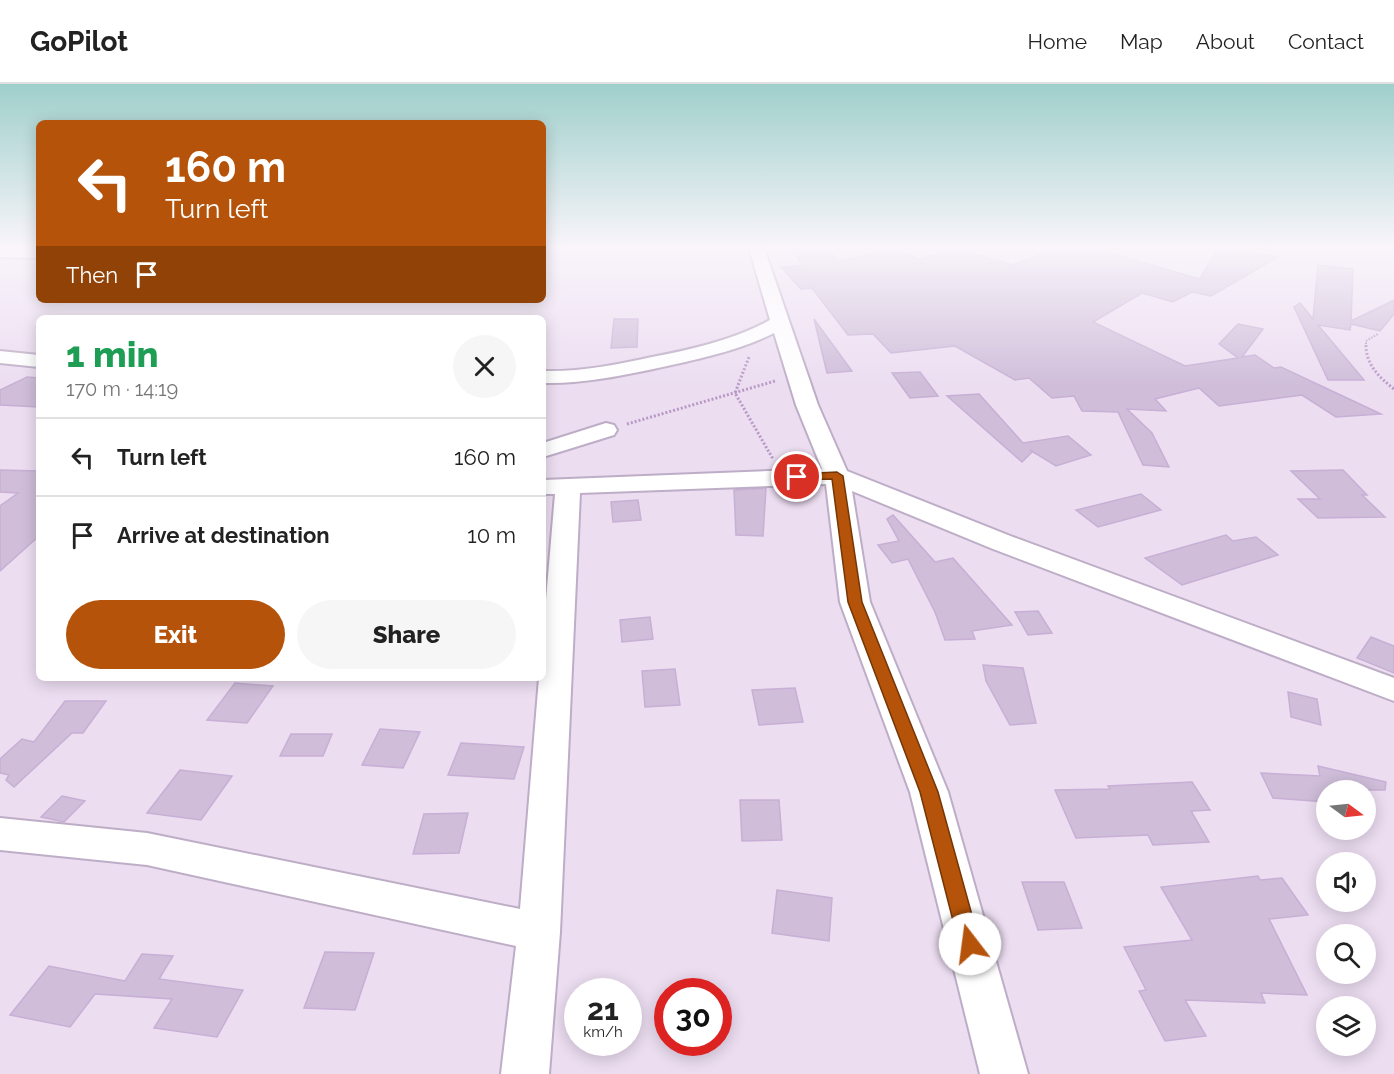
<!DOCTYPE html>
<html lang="en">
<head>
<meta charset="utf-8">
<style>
  :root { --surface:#fff; --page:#f6f6f6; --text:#222; --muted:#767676; --line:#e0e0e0; --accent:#b45309 }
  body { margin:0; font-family:Raleway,sans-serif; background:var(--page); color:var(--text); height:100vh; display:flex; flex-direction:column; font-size:22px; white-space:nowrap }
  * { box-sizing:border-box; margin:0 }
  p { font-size:20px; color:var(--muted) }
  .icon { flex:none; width:33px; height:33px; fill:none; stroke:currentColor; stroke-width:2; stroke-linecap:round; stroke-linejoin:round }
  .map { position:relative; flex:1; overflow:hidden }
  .details { position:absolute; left:36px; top:231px; width:510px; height:366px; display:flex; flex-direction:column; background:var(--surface); border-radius:9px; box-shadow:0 3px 15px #0003 }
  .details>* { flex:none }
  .hud { position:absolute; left:36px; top:36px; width:510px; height:183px; border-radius:9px; box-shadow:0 3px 15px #0003; background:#b45309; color:#fff; overflow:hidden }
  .needle { width:39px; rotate:105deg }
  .controls { position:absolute; left:1316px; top:696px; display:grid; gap:12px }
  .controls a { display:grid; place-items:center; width:60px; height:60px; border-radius:50%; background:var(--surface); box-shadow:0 3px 15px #0003; font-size:30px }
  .speed { position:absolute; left:564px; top:894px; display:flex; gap:12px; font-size:30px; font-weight:700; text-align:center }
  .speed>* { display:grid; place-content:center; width:78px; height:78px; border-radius:50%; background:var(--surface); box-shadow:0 3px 15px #0003; line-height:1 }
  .speed small { font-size:15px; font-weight:400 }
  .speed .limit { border:9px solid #d22; background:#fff; color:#111 }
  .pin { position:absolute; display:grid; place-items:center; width:51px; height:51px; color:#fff; margin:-26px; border:3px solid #fff; border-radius:50%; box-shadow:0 2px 6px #0007 }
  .me { position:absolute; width:66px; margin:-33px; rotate:345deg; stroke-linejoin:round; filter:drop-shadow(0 0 4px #0008) }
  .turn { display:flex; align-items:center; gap:21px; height:126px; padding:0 30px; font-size:27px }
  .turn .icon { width:78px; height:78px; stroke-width:2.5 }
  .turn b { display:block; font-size:42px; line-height:51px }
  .then { display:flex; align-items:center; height:57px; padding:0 30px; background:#0003; gap:12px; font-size:22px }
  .round { display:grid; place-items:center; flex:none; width:63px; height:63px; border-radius:32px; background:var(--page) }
  .summary { display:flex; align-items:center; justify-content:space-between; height:102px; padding:0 30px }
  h1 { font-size:36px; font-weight:800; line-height:45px; color:#1e9e55 }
  .primary-button { display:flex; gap:12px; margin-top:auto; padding:12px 30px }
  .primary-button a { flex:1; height:69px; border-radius:36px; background:var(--accent); color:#fff; font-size:24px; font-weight:800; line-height:69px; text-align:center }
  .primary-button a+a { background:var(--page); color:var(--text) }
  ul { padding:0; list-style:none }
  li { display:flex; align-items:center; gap:18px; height:78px; padding:0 30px; border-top:2px solid var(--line) }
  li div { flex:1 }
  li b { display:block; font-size:22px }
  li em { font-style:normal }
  header { display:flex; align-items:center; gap:36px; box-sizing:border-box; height:84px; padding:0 30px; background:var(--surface); border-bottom:2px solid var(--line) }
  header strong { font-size:28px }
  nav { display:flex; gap:33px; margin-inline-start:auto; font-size:21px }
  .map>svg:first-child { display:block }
  .residential { fill:#ecddf1; fill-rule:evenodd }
  .building { fill:#cfbdd9; stroke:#c7afd5; stroke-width:1.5 }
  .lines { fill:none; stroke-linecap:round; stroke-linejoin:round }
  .street-casing { stroke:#beadc6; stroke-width:4 }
  .path-far1 { stroke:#b899c6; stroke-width:2; stroke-dasharray:1.5 1.5; stroke-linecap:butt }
  .path { stroke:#b899c6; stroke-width:3; stroke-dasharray:2 2; stroke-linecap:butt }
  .street { fill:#fff; fill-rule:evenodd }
  .route { fill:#b45309; stroke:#753606; stroke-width:1.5 }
</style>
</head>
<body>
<header>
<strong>GoPilot</strong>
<nav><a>Home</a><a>Map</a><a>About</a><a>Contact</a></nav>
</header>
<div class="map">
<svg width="1394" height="990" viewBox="0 0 1394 990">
  <rect width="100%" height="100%" fill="#f2e9f6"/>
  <path class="residential" d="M0,164H39V216H543V164H1394V990H0ZM39,234H543V594H39ZM1326,706H1365V746H1326ZM1326,778H1365V818H1326ZM1326,850H1365V890H1326ZM578,908H628V958H578ZM668,908H718V958H668ZM1326,922H1365V962H1326Z"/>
  <g class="building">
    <polygon points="790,164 826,164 839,177 893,165 919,175 958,165 1012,181 1054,165 1070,169 1080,164 1093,164 1200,195 1218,164 1278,173 1211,212 1192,208 1173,218 1142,209 1093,238 1185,282 1238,274 1219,260 1238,240 1263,245 1242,273 1255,271 1274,284 1281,283 1381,330 1336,333 1302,311 1219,322 1199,304 1155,315 1166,327 1127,325 1152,349 1169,383 1143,381 1118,328 1082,327 1074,312 1052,314 1029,294 1015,296 955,262 891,269 873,250 848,251 812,204 801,205 781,183 803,182"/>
    <polygon points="1318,181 1353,185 1351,237 1394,216 1394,230 1380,247 1351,240 1350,246 1318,241 1364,296 1328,296 1294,223 1300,219 1313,235"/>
    <polygon points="614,235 638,235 637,263 611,264"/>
    <polygon points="814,235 852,287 827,289"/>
    <polygon points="920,288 938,312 910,314 892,289"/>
    <polygon points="27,293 39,294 39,323 0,321 0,306"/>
    <polygon points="979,310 1023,359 1068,352 1091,371 1056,382 1030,366 1032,368 1022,378 947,312"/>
    <polygon points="0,386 39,387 39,452 0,487 0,422 18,409 0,408"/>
    <polygon points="1343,386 1367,411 1362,411 1385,433 1318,434 1298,415 1320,415 1291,387"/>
    <polygon points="766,404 763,452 736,451 734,406"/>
    <polygon points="1141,410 1161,426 1098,443 1076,426"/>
    <polygon points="638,416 641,436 613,438 611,418"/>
    <polygon points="893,431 935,478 953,474 1012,541 972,547 975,555 945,556 935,528 908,475 892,479 878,461 899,457 887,435"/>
    <polygon points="1226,451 1233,457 1256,453 1278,471 1182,501 1145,474"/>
    <polygon points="1038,527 1052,549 1028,551 1015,528"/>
    <polygon points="650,533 653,555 622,558 620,536"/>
    <polygon points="1371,553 1394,562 1394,589 1357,574"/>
    <polygon points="983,581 1023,584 1036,639 1010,641 986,597"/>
    <polygon points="675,585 680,621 645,623 642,587"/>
    <polygon points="235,599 273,602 247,639 207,636"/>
    <polygon points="795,604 803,638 759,641 752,606"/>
    <polygon points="1288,608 1317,615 1321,641 1291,633"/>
    <polygon points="65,617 106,617 83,649 72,649 14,703 6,696 9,691 0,689 0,675 22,655 34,658"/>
    <polygon points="380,645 420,648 403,684 362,681"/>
    <polygon points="291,650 332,650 323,672 280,672"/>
    <polygon points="461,659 524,663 514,695 448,691"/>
    <polygon points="1318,682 1386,698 1385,706 1326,706 1326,718 1273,714 1261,689 1320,692"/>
    <polygon points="180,686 232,692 201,736 147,729"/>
    <polygon points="1192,698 1210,726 1191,727 1209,758 1153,761 1148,751 1076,754 1055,706 1110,705 1108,702"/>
    <polygon points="62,712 85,717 64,738 41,733"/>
    <polygon points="740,716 779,716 782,756 742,757"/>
    <polygon points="468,729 459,769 413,770 424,730"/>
    <polygon points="1258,792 1260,796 1282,794 1308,831 1269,835 1307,911 1261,909 1265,919 1185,916 1206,952 1165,957 1139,907 1146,906 1124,863 1192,856 1161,803"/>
    <polygon points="1022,798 1064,798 1082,844 1038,846"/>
    <polygon points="777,806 832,814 829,857 772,849"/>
    <polygon points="325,868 374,869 355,926 304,924"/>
    <polygon points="142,870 173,872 159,895 243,906 217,953 154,944 172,915 95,910 70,943 10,931 49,882 125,897"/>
  </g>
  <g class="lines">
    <defs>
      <g id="street">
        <polygon points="0,164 39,164 39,174 0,173"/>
        <path d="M749,164H764L818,321L847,387L1013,453L1394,594V617L993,465L852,407L870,518L948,708L1028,990H980L910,708L840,518L826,400L580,409L560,848L549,990H501L516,862L147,781L0,766V734L147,749L520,825L539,594H543V551L555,410H543V396L822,385L796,321L774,249C738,267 698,275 658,284C620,292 582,300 543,299V287C580,288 616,281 652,273C693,265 733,256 770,236Z"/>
        <polygon points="0,267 39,271 39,283 0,279"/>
        <polygon points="606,339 614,341 617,346 614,351 543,373 543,359"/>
      </g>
    </defs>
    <use href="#street" class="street-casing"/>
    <polyline class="path-far1" points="1366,263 1366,257 1378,250"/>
    <g class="path">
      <path d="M1366,261C1366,281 1379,293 1394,305"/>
      <polyline points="749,273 735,309 773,375"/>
      <polyline points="627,340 775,297"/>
    </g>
    <use href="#street" class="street"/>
  </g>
  <linearGradient id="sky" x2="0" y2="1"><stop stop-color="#9fcfcb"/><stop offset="0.54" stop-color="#f9f5fb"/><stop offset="1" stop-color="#f9f5fb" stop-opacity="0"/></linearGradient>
  <rect width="1394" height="303" fill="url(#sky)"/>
  <polygon class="route" points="837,388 843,392 862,518 938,708 980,860 977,866 970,869 962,866 959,860 920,708 848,518 832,395 797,396 791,393 797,390"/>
</svg>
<div class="controls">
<a><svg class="needle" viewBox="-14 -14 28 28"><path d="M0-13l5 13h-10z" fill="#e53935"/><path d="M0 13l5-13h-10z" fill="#767676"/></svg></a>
<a><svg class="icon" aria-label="sound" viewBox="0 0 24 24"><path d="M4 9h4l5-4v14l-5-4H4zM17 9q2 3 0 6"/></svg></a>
<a><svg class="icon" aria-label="search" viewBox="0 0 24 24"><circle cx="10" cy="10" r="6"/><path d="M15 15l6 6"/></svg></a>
<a><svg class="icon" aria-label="layers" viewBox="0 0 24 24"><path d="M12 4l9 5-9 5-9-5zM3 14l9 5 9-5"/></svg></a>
</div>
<div class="speed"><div>21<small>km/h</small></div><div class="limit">30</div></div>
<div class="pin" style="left:797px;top:393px;background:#d93025"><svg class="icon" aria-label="arrive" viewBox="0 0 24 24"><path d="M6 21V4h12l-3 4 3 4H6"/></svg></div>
<svg class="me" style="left:970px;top:860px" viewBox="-20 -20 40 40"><circle r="19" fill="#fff"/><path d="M0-13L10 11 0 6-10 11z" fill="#b45309"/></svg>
<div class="hud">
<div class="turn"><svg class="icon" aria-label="left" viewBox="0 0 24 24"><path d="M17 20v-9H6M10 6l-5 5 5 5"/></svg><div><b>160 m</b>Turn left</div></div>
<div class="then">Then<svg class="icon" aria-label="arrive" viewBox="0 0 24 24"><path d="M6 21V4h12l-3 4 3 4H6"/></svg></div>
</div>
<section class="details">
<div class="summary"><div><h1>1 min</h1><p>170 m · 14:19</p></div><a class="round"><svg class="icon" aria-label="close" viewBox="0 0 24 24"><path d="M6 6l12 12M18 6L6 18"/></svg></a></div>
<ul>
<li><svg class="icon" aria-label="left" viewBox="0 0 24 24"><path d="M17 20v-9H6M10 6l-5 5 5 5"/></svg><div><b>Turn left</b></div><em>160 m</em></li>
<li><svg class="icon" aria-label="arrive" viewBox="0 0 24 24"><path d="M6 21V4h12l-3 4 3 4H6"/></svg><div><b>Arrive at destination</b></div><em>10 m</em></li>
</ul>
<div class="primary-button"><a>Exit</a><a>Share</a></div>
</section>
</div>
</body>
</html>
